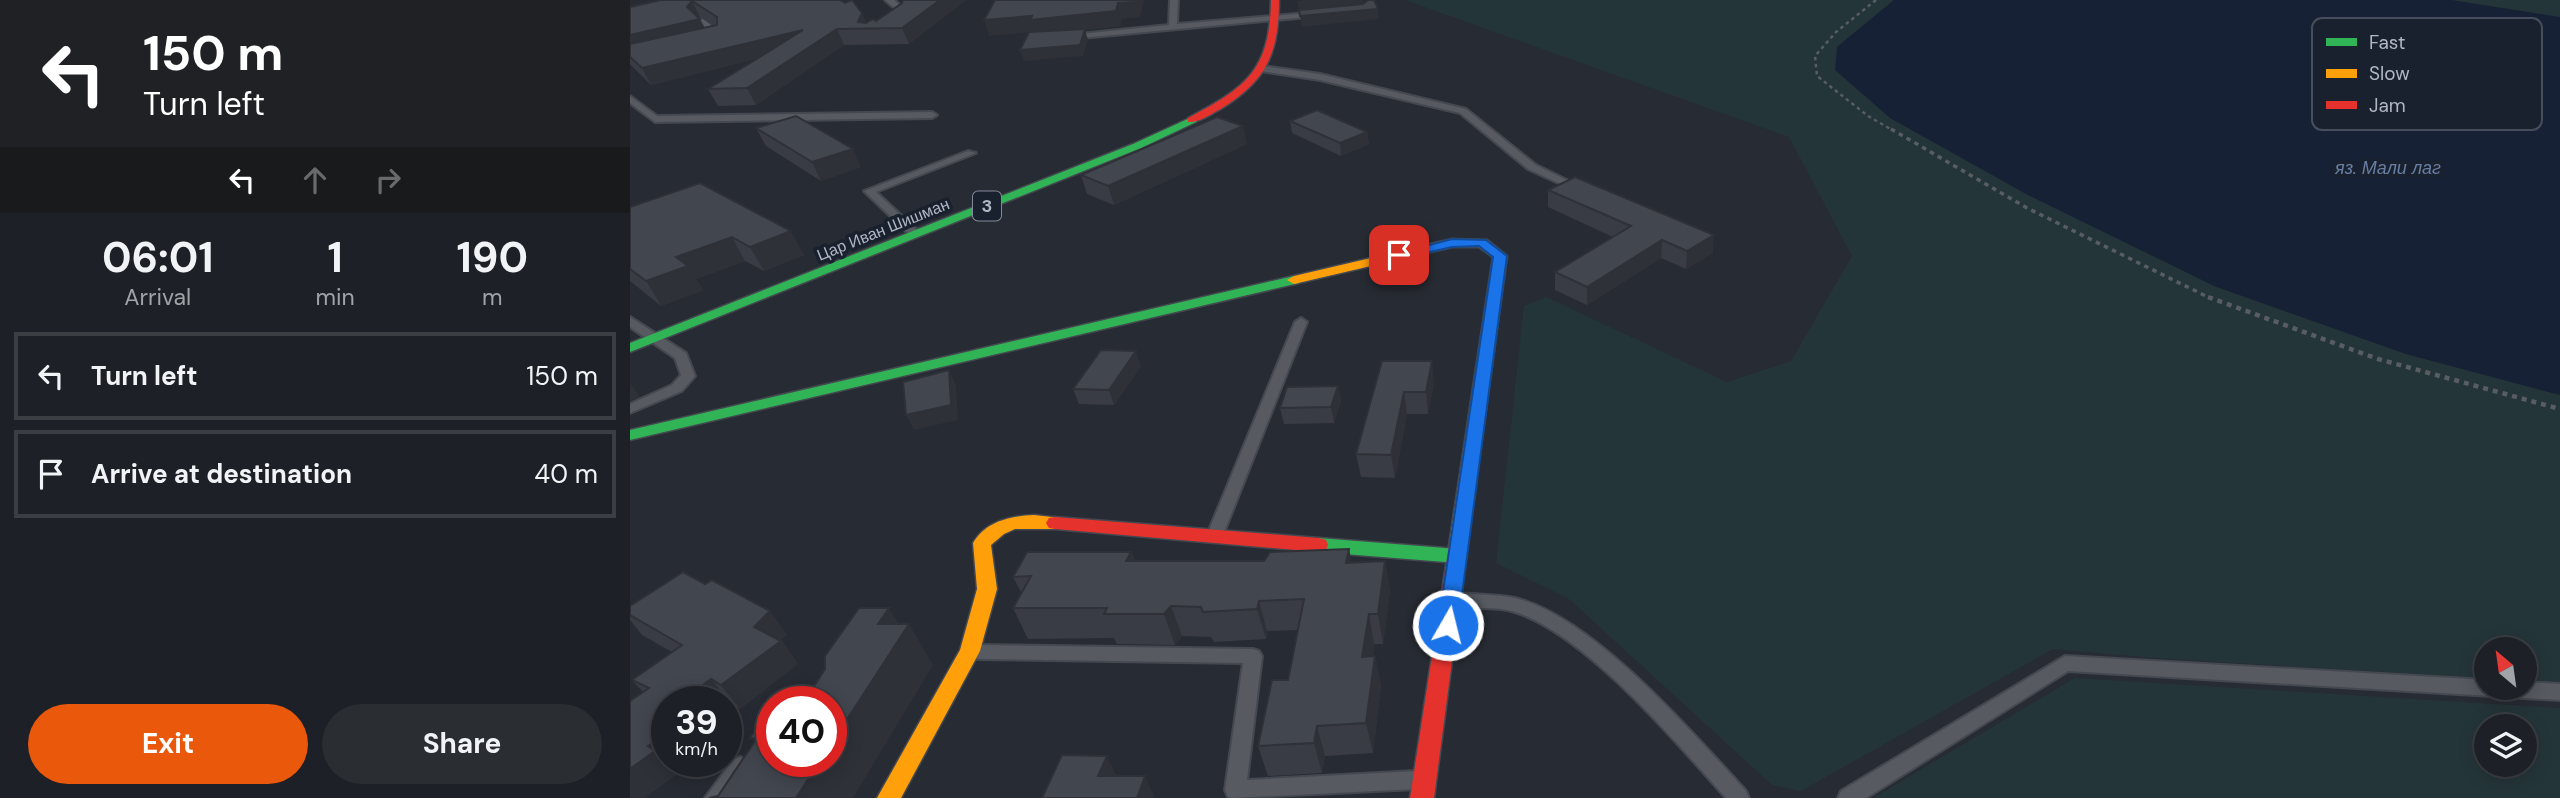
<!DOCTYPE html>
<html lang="en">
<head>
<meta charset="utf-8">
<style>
  :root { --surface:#1d2026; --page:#2a2d32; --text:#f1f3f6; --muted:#a0a3a7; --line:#3b3e43; --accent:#ea580c }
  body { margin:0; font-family:"DM Sans",sans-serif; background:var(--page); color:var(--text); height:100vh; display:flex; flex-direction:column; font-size:26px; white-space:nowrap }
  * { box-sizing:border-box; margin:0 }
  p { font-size:23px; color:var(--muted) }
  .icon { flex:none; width:38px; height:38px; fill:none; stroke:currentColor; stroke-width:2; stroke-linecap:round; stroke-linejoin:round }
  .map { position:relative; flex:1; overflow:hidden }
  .panel { display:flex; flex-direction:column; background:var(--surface); width:630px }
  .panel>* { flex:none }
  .hud { background:#202124; color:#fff; overflow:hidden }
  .needle { width:46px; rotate:331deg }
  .fabs { position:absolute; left:1844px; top:637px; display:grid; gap:14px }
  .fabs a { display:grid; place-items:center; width:63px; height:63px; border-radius:50%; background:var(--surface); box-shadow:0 4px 18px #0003,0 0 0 2px var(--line); font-size:35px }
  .speed { position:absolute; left:21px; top:686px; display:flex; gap:14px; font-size:35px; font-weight:700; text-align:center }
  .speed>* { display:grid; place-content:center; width:91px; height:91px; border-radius:50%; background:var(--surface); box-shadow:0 4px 18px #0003,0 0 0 2px var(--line); line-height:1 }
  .speed small { font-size:18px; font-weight:400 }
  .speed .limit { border:10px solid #d22; background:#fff; color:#111 }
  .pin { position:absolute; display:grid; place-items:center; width:60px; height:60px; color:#fff; margin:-30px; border-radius:14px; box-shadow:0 4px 10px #0006 }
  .me { position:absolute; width:77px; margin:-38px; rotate:8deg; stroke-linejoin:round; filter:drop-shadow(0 0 5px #0008) }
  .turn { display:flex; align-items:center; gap:24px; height:147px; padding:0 28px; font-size:32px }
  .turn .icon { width:91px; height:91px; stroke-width:2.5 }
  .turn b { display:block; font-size:49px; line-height:60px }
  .lanes { display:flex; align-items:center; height:66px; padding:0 28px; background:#0003; justify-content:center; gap:35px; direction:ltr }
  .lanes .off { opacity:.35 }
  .eta { display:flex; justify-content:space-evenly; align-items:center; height:119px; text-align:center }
  .eta b { font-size:42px; font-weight:700; line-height:49px }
  .cta { display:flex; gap:14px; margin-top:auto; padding:14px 28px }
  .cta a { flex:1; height:80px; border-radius:42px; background:var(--accent); color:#fff; font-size:28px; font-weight:700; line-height:80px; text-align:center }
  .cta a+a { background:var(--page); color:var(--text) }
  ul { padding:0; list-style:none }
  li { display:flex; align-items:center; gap:21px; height:88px; margin:0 14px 10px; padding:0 14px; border:4px solid var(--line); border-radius:0px }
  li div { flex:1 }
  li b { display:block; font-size:26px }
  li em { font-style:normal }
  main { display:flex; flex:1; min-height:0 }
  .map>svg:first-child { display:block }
  .green { fill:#243539; fill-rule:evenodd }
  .water { fill:#172136 }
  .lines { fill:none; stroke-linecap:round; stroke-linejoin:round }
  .lane-casing { stroke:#444850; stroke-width:4 }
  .fast-casing { stroke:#444850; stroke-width:3 }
  .slow-casing { stroke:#444850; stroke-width:3 }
  .jam-casing { stroke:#444850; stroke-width:3 }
  .path-far2 { stroke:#585d64; stroke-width:2.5; stroke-dasharray:3.5 3.5; stroke-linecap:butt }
  .path-far1 { stroke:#585d64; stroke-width:3.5; stroke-dasharray:4.5 4.5; stroke-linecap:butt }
  .path { stroke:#585d64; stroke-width:4.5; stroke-dasharray:5 5; stroke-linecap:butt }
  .lane { fill:#575a61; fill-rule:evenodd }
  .fast { fill:#30b455; fill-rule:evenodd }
  .slow { fill:#ff9f0a; fill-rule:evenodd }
  .jam { fill:#e5322d; fill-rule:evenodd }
  .wall { fill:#393c44; fill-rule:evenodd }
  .shaded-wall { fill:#2e3137 }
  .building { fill:#42464f; stroke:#2e3137; stroke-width:2 }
  .route { fill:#1a73e8; stroke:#114b97; stroke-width:2 }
  .labels { text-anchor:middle; stroke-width:7; stroke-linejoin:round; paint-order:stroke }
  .far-street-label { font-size:16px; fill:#b0b6c5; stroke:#1a212e }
  .far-water-label { font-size:18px; font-style:italic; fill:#697ea4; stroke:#1a212e }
  .shield { fill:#1a212e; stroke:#838998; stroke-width:2 }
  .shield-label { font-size:18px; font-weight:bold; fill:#b0b6c5 }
  .key { fill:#1a212e; stroke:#474e5b; stroke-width:2 }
  .key-label { font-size:19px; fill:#b0b6c5 }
</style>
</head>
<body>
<main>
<section class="panel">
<div class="hud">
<div class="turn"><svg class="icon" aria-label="left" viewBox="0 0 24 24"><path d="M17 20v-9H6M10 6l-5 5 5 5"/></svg><div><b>150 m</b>Turn left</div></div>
<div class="lanes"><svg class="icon" aria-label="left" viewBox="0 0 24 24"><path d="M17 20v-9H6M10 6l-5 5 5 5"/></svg><svg class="icon off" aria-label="ahead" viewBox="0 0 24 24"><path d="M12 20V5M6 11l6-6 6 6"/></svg><svg class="icon off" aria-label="right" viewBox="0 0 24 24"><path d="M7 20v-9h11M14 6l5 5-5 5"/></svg></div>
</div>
<div class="eta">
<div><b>06:01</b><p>Arrival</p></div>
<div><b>1</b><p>min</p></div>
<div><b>190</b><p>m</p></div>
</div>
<ul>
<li><svg class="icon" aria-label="left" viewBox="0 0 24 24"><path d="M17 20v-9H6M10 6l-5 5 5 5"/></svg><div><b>Turn left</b></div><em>150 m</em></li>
<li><svg class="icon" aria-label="arrive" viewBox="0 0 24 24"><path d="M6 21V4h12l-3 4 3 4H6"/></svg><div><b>Arrive at destination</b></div><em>40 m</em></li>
</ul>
<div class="cta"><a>Exit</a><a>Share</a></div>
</section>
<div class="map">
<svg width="1930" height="798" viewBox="0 0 1930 798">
  <rect width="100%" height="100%" fill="#272b33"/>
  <g class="green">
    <polygon points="775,0 1264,0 1207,47 1584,286 1776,354 1930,395 1930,682 1895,680 1895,649 1857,649 1857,678 1524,658 1423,649 1171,791 1142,785 939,599 866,563 894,306 916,297 1097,382 1161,361 1222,256 1159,137"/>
    <polygon points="1821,0 1930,0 1930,17"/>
    <path d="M1445,678L1930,708V798H1243ZM1895,726V765H1857V726Z"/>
  </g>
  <polygon class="water" points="1264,0 1821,0 1930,17 1930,395 1776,354 1584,286 1396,194 1260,118 1205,70 1207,47"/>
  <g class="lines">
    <defs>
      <g id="lane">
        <polygon points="255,0 264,0 278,12 271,18 265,18 264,16 269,12"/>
        <polygon points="540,0 548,0 547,24 689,12 693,14 689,16 440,39 436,37 440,35 539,25"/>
        <polygon points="68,19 74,19 93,35 93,39 83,41 85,37 68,23"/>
        <polygon points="633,66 690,74 836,109 906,165 957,190 952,193 948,192 898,169 830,113 690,80 630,71 630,67"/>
        <polygon points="0,96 27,116 302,112 307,115 302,118 25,122 0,103"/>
        <polygon points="338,151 346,153 246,192 289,232 289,236 281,236 234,191"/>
        <polygon points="0,317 56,353 65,376 52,391 0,413 0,404 42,385 51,375 45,358 0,327"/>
        <polygon points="671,318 677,322 593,535 591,539 579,539 577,535 665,322"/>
        <path d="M827,593C846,595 867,594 885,598C963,617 1063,733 1116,791L1119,798H1096C1046,742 955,634 885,612C864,605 841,611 821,605L818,600L821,595Z"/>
        <polygon points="348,645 623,649 629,651 632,656 617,780 786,771 793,774 796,780 793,786 786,789 602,798 598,797 595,790 613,663 348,659 342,657 339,652 342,647"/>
        <polygon points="1435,656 1857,680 1857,688 1895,688 1895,682 1930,684 1930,700 1438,671 1236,798 1208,798 1211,791"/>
        <polygon points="110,757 117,760 120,766 97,798 75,798 103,760"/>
      </g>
      <g id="fast">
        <polygon points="562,117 567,120 566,122 511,148 0,352 0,343 503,144"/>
        <polygon points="664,276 671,280 669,283 0,440 0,430"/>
        <polygon points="689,538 828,549 835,551 837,556 835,561 828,563 689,552 682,550 680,545 682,540"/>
      </g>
      <g id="slow">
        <polygon points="822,239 857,240 877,256 838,539 835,544 823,544 820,539 863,257 849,247 822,247 664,284 657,280 664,276"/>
        <path d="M404,515L431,518L434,523L431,528L425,529H385L374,534L361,545L367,589L350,651L271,798H247L330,650L347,589L343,543C356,521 380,516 404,515Z"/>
      </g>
      <g id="jam">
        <path d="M641,0H649C649,54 636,82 589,110C579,115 569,123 558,122V118C617,87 640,70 641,0Z"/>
        <polygon points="425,517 689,538 696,540 698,545 696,550 689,552 425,529 419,528 416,523 419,518"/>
        <polygon points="829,532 835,534 838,539 804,798 780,798 820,539 823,534"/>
      </g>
    </defs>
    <use href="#lane" class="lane-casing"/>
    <use href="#fast" class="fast-casing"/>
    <use href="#slow" class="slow-casing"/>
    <use href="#jam" class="jam-casing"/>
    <polyline class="path-far2" points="1246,0 1206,32 1185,56 1187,76 1238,116 1264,131"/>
    <polyline class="path-far1" points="1261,129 1397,208 1582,299"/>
    <polyline class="path" points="1578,297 1748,359 1930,409"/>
    <use href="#lane" class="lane"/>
    <use href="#fast" class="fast"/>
    <use href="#slow" class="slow"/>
    <use href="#jam" class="jam"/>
  </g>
  <g class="wall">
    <path d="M31,0L232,13L236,23L246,21L272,3L273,0H336L279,44L214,45L126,105L88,106L78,89L126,59L21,85L0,64V7ZM70,17L83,26L75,28L69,18Z"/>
    <polygon points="660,121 737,132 739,144 711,156 662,133"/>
    <polygon points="126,128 231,167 191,181 136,146"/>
    <polygon points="617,144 484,205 457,194 451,175"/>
    <polygon points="918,190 1083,253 1056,269 1031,258 957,305 925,290 925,272 983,237 918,207"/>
    <polygon points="0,207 174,255 134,271 115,261 66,279 73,290 31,306 0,281"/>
    <polygon points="752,361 804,383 798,414 777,414 765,478 731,477 726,454"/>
    <polygon points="511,366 484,405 449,404 443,389"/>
    <polygon points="708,386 711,401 704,423 654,424 650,408"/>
    <polygon points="501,552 505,561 721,562 755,561 760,591 753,644 744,644 743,656 745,656 751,686 743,753 695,756 692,773 638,776 628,746 658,680 668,630 637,631 636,639 584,642 581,637 552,636 545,645 487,644 484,638 398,639 383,608 392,594 383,577"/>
    <polygon points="0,606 157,634 151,640 168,664 110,709 100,703 37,702 41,768 47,774 14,798 0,798 13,692 2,680 42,652 12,635 0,620"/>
  </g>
  <g class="shaded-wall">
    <polygon points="310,0 336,0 279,44 272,28"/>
    <polygon points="507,0 514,0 510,17 492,19 490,27 455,30 458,40 453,56 394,61 390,50 404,32 359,36 354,20"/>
    <polygon points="673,0 733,0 734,5 669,11 667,1"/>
    <polygon points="62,1 70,17 67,20 70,19 78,35 0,53 0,35 57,7"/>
    <polygon points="748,9 749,19 672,27 670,16"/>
    <polygon points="232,13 238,29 228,22"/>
    <polygon points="207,29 214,45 126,105 117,88"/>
    <polygon points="173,30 180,46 21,85 12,68"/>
    <polygon points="613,126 617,144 484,205 478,186"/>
    <polygon points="737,132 739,144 711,156 710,143"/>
    <polygon points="223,149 231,167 191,181 182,162"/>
    <polygon points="161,231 174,255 134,271 120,247"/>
    <polygon points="1084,235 1083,253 1056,269 1057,251"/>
    <polygon points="102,237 115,261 66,279 73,290 31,306 16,281 46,257"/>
    <polygon points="1032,240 1031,258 957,305 957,287"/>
    <polygon points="506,351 511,366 484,405 479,390"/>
    <polygon points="802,361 804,383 798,414 796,392"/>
    <polygon points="319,370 326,385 328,420 284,430 276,415"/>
    <polygon points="0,383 10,397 0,401"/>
    <polygon points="708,386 711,401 704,423 701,407"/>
    <polygon points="774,392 777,414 765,478 761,455"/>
    <polygon points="719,549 725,579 716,563"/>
    <polygon points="501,552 512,581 496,561"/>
    <polygon points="755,561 760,591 753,644 748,614"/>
    <polygon points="629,601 637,631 636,639 627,609"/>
    <polygon points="541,606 552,636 545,645 534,614"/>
    <polygon points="259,608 274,633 279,624 303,665 223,798 166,798 190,761 201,761 201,744 248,624"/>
    <polygon points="140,611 157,634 149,642 151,641 168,664 110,709 91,685 124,627"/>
    <polygon points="739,614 744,644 739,687 732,657"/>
    <polygon points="745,656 751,686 743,753 736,723"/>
    <polygon points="81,679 100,703 96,706 96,702 50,702"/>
    <polygon points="687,726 695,756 692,773 684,743"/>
    <polygon points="37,732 37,761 50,761 41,768 47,774 14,798 0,798 0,769 18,746"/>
    <polygon points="477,756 488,779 468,776"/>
    <polygon points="515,776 525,798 507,798"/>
  </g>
  <g class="building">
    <polygon points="31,0 210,0 215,3 222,0 232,13 228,22 236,23 243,19 246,21 272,3 273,0 310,0 272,28 207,29 117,88 78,89 173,30 12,68 0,57 0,44 87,25 87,17 62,1 57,7 70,19 0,35 0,7"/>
    <polygon points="365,0 507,0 506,2 488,3 486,11 400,20 402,16 354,20"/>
    <polygon points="738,0 744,0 748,9 670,16 669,10 733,4"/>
    <polygon points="455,29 450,45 390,50 399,32"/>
    <polygon points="687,110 737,132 710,143 660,121"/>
    <polygon points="166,116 223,149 182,162 126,128"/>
    <polygon points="587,117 613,126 478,186 451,175"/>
    <polygon points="945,177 1084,235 1057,251 1032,240 957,287 925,272 1001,226 918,190"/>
    <polygon points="70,183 161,231 120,247 102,237 46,257 58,266 16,281 0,269 0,207"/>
    <polygon points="471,350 506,351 479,390 443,389"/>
    <polygon points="752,361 802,361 796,392 774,392 761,455 726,454"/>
    <polygon points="319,370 321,405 276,415 273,382"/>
    <polygon points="708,386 701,407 650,408 657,387"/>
    <polygon points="719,549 716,563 755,561 748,614 739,614 732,657 745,656 736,723 687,726 684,743 628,746 642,680 658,680 674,599 629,601 627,609 573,612 571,607 541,606 534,614 474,614 477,608 383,608 401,576 383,577 397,552 501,552 496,561 634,561 640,552"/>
    <polygon points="53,572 75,584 82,580 140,611 124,627 151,641 91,685 81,679 50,702 37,702 37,732 18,746 25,751 0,769 0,701 19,688 2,680 52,645 0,615 0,606"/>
    <polygon points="229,608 259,608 248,624 279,624 201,744 201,702 168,702 174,702 195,669 195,656"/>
    <polygon points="142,705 142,761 190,761 166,798 79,798 88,796 127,738 119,739"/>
    <polygon points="432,755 477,756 468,776 515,776 507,798 412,798"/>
  </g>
  <polygon class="route" points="822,239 856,240 877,256 828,625 825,631 811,631 808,625 863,257 849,246 822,247 769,259 762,255"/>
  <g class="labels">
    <g class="far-street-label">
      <text transform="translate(253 229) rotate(-22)" y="6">Цар Иван Шишман</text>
    </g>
    <g class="far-water-label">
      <text x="1758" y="174">яз. Мали лаг</text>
    </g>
    <rect class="shield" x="343" y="191.5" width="28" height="29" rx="5"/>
    <g class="shield-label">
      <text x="357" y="212">3</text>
    </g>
  </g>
  <rect x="1682" y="18" width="230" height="112" rx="10" class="key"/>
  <rect x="1696" y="38" width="31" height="8" fill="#30b455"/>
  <rect x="1696" y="69" width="31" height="9" fill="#ff9f0a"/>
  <rect x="1696" y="101" width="31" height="8" fill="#e5322d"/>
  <g class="key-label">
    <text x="1739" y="49">Fast</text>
    <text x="1739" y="80">Slow</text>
    <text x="1739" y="112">Jam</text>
  </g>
</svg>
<div class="fabs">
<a><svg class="needle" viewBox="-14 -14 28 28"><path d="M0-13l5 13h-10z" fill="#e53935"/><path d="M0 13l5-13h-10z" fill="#a0a3a7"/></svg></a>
<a><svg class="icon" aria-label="layers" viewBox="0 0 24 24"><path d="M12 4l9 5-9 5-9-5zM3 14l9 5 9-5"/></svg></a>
</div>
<div class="speed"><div>39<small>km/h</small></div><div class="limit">40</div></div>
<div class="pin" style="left:769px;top:255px;background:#d93025"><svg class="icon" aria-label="arrive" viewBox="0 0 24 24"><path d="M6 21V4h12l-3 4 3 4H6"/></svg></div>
<svg class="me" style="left:818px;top:625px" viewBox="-20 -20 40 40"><circle r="17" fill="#1a73e8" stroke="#fff" stroke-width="3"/><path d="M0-11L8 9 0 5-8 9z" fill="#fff"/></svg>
</div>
</main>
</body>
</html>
